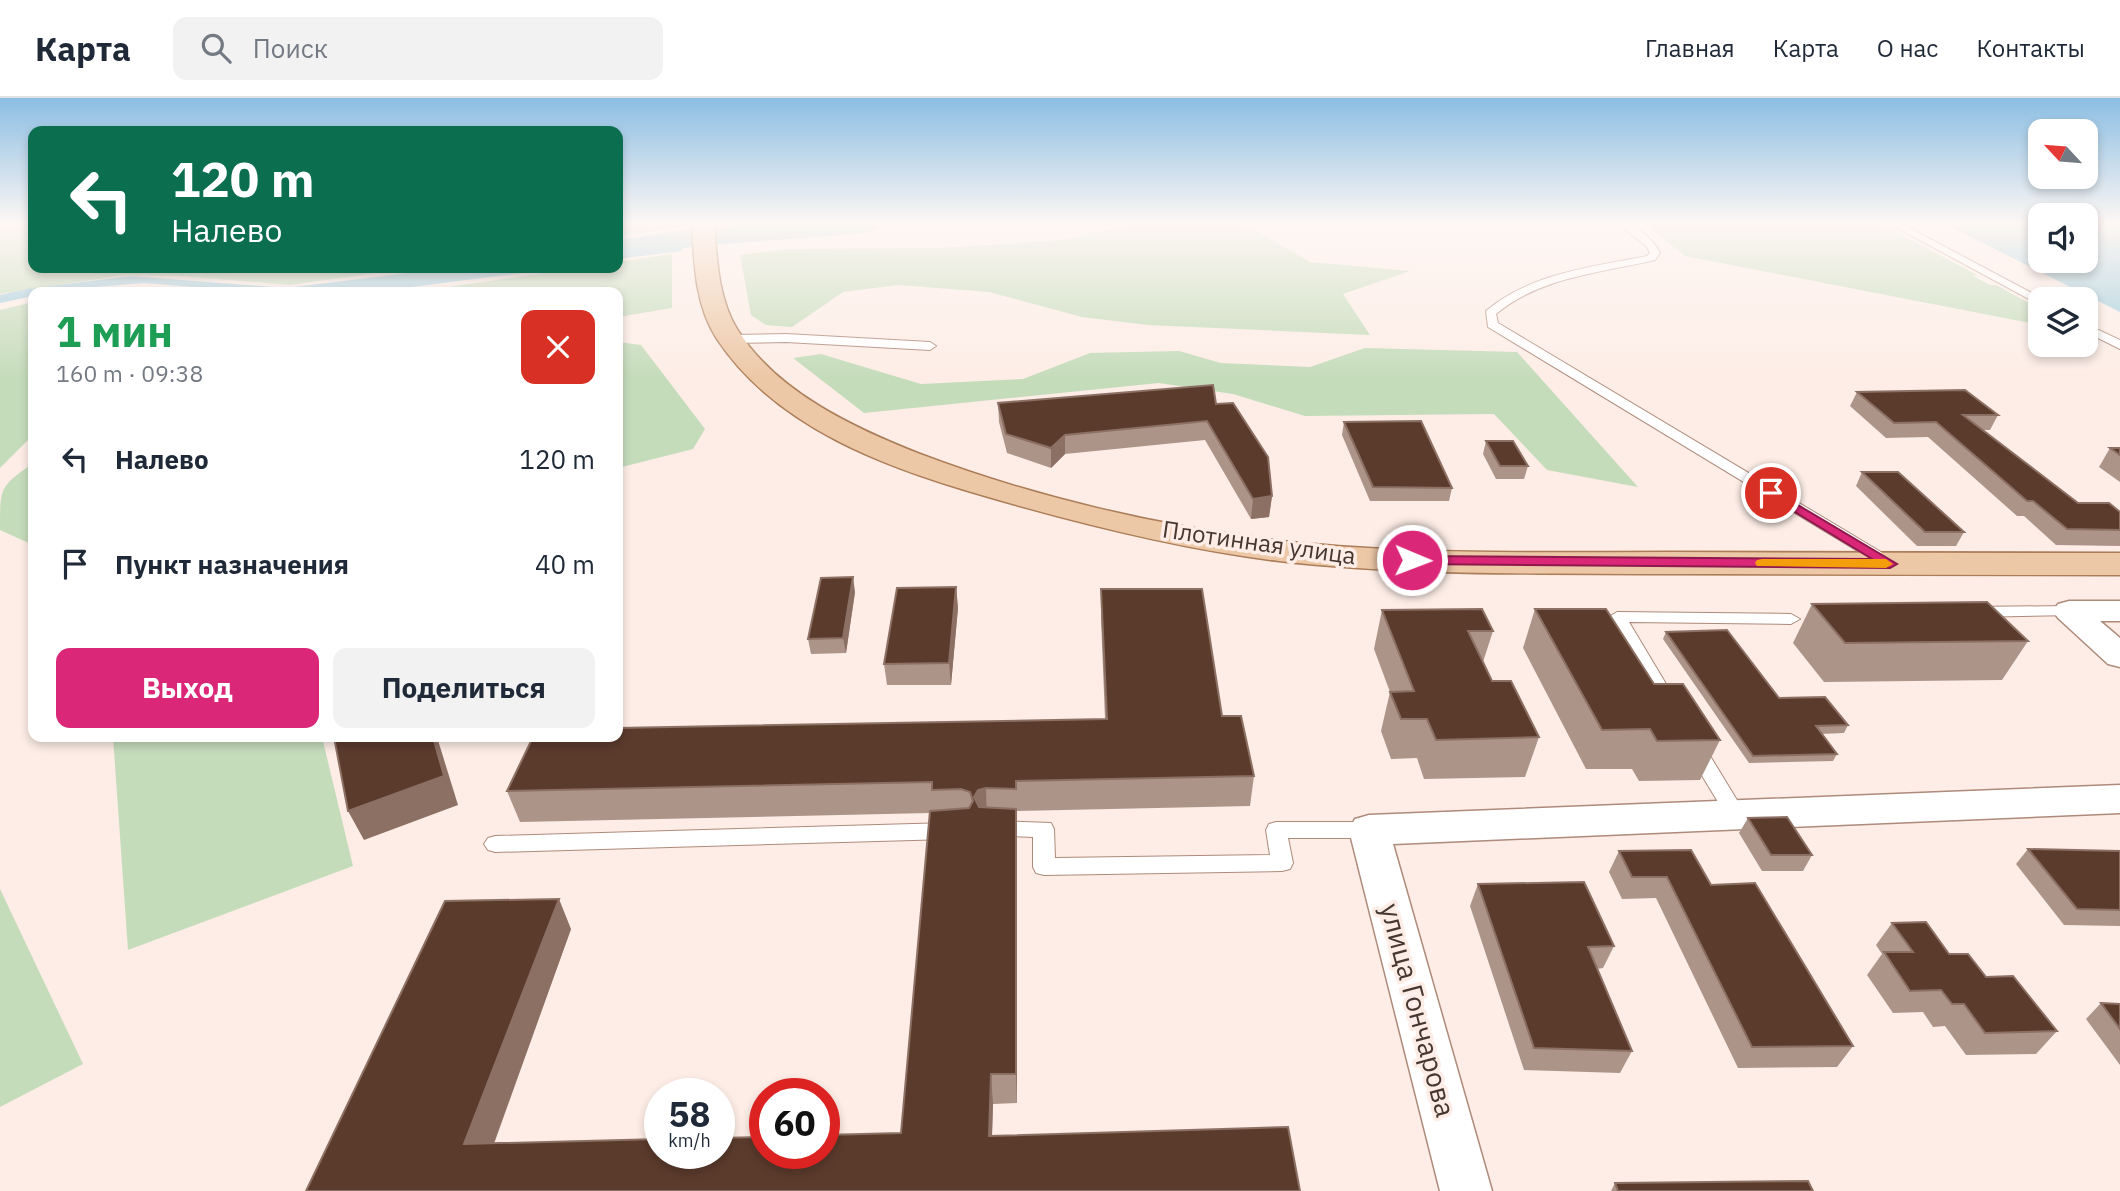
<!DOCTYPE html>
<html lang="ru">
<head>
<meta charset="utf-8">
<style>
  :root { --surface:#fff; --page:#f2f2f3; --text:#1f2937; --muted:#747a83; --line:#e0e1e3; --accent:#db2777 }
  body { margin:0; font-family:"IBM Plex Sans",sans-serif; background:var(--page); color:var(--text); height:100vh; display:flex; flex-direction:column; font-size:26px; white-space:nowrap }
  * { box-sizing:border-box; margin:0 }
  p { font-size:23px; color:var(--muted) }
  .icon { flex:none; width:38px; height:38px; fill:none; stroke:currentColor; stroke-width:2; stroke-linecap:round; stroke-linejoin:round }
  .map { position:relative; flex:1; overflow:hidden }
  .drawer { position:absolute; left:28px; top:189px; width:595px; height:455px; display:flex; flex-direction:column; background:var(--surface); border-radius:14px; box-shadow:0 4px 10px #0003 }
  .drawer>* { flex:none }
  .banner { position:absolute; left:28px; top:28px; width:595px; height:147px; border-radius:14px; box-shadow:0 4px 10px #0003; background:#0b6e4f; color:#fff; overflow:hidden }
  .needle { width:46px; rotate:296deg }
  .fabs { position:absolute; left:2028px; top:21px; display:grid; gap:14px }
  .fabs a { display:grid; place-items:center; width:70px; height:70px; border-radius:14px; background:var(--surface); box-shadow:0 4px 10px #0003; font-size:35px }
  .speed { position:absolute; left:644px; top:980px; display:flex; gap:14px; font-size:35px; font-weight:700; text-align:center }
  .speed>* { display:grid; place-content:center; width:91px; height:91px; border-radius:50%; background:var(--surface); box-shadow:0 4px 10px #0003; line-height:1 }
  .speed small { font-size:18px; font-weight:400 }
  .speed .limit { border:10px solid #d22; background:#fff; color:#111 }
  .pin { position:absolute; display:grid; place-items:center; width:60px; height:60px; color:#fff; margin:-30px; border:4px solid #fff; border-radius:50%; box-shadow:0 2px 7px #0007 }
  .me { position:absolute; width:77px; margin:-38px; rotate:91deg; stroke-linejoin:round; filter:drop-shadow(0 0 5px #0008) }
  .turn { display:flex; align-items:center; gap:24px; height:147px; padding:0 28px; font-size:32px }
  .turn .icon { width:91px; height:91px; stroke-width:2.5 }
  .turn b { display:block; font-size:49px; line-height:60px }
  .round { display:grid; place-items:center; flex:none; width:74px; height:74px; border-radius:14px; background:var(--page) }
  .headline { display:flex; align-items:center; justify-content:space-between; height:119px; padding:0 28px }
  h1 { font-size:42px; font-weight:800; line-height:52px; color:#1e9e55 }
  .primary-button { display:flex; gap:14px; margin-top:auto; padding:14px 28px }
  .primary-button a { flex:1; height:80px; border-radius:14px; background:var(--accent); color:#fff; font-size:28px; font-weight:800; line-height:80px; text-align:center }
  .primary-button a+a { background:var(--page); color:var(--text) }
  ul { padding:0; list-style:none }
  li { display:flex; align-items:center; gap:21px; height:105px; padding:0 28px }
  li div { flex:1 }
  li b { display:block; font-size:26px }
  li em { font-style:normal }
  header { display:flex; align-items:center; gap:42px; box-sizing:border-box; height:98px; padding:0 35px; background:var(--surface); border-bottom:2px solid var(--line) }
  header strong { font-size:33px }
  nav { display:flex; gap:38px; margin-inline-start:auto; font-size:24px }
  .search { width:490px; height:63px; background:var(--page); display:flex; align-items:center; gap:18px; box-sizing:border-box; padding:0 24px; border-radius:14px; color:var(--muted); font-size:26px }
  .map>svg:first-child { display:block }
  .green { fill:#c5dcbb }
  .water { fill:#9fccdc }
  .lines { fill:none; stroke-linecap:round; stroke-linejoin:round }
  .river { fill:#9fccdc; fill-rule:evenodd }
  .lane-casing { stroke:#ae8a7b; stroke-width:2 }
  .street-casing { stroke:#ae8a7b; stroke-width:3 }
  .primary-casing { stroke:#ab7d58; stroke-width:3 }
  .lane { fill:#fff; fill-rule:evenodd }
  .street { fill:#fff; fill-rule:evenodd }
  .primary { fill:#edc8a7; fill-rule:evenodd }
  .wall { fill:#ac9489 }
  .shaded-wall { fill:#8c7064 }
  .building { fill:#5b3b2c; stroke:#8c7064; stroke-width:2 }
  .route { fill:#db2777; stroke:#8e194d; stroke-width:2 }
  .slow { fill:#f59e0b }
  .labels { text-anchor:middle; stroke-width:7; stroke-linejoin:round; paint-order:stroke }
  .street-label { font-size:24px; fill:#463731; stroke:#fdede6 }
  .near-street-label { font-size:28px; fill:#463731; stroke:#fdede6 }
</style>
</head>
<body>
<header>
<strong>Карта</strong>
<div class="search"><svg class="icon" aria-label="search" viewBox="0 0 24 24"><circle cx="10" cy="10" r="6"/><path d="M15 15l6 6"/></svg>Поиск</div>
<nav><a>Главная</a><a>Карта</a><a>О нас</a><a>Контакты</a></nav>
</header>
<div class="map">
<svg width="2120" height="1093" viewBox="0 0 2120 1093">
  <rect width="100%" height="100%" fill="#fdede6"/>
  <g class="green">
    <polygon points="33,126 33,170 411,170 290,187 183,178 125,177 0,196 0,127"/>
    <polygon points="618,126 684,126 684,128 618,139"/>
    <polygon points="1133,126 1244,126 1310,164 1410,173 1343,196 1370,237 1148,227 1082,219 989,194 898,187 843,194 792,229 766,227 751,217 740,157 786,151 940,150 1063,142"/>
    <polygon points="1644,126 1881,126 1977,177 1973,178 1990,187 1996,187 2040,211 2040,227 1685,158"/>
    <polygon points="672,156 672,210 618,219 618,194 414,194 580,170 618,170 618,164"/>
    <polygon points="33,204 33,337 0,370 0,212"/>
    <polygon points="618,244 641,247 705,331 693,351 618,370"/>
    <polygon points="1365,250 1517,254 1638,389 1547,372 1494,316 1305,318 1233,296 1159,285 864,315 793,260 821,256 921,286 1023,281 1090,255 1179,253 1221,265 1310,269"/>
    <path d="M33,365V447L0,432C0,388 0,389 33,365Z"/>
    <polygon points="113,639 322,639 353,768 128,852"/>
    <polygon points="0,791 83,966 0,1009"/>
  </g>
  <g class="water">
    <polygon points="1945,126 2040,126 2040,163 2086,163 2086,126 2120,126 2120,214"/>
    <polygon points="682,136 682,153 618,161 618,153 658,145"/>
    <polygon points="450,170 562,170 372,194 256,194 144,185 33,194 33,198 0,205 0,197 27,191 130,178 286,190"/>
  </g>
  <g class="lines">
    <polygon class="river" points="755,126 882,126 877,132 867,135 698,148 618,160 618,142 698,130"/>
    <defs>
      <g id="lane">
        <path d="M1619,126C1635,125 1653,140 1660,155L1655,162C1600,175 1540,179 1496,216L1498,225L1896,463L1898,466L1896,469H1884L1488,229L1486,213C1531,175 1592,169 1647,158L1650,155L1647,149Z"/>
        <polygon points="1890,126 1902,126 2043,201 2040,201 2040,207"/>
        <polygon points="2086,226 2120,242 2120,251 2086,234"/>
        <polygon points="786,236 930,244 936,248 930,252 786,244 730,245 724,241 730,237"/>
        <polygon points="2069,508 2075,509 2077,513 2075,517 1973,519 1965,514 1973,509"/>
        <polygon points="1617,514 1791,516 1800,521 1791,526 1629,524 1678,606 1676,610 1662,610 1609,519"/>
        <polygon points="1694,641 1701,643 1743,712 1746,717 1743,722 1736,725 1729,722 1684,648 1687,643"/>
        <polygon points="996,723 1051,725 1054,731 1055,760 1270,757 1266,732 1269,726 1276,724 1369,724 1376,726 1379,732 1376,738 1369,740 1288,740 1293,765 1290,771 1282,773 1044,777 1036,775 1033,769 1033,739 989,737 986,731 989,725"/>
        <polygon points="949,725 956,727 959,733 956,739 949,741 495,754 488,752 484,746 488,740 495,738"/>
      </g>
      <g id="street">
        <polygon points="2069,503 2120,503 2120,523 2100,523 2120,540 2120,569 2108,566 2058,520 2053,513 2058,506"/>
        <polygon points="2120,687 2120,715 1393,746 1492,1093 1440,1093 1349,732 1355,721 1369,717"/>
      </g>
      <path id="primary" d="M692,126H714C717,161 718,200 737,231C776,294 854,330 920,356C1033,399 1162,429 1282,443C1410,457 1541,454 1670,454C1820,455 1970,455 2120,455V477C1969,477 1819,476 1668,476C1539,475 1408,478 1279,463C1180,451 1081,426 985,398C887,370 776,330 717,241C695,207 694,165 692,126Z"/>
    </defs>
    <use href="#lane" class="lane-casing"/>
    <use href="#street" class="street-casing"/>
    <use href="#primary" class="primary-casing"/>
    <use href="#lane" class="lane"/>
    <use href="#street" class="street"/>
    <use href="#primary" class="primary"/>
  </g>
  <g class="wall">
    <polygon points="1857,294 1998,317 1990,332 1982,332 2078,405 2120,414 2120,448 2056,447 2024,418 2017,418 1928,339 1886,340 1850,308"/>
    <polygon points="998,305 1216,306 1272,398 1269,419 1251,421 1205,342 1065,356 1051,370 1007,355 999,324"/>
    <polygon points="1344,324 1452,390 1449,403 1370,403 1342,337"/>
    <polygon points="1486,343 1528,368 1524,381 1496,381 1483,356"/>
    <polygon points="2110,350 2120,350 2120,384 2099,369"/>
    <polygon points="1862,374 1964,434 1956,448 1917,448 1856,388"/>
    <polygon points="956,489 958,510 951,587 887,587 884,566"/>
    <polygon points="1101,491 1222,618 1254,678 1250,708 1017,713 1017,1005 993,1006 992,1038 306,1093 571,831 494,1046 901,1035 930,715 520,724 507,693 1105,621 1101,520"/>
    <polygon points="855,494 846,555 811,556 808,541"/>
    <polygon points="1812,506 2028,543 2002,582 1824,584 1793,545"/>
    <polygon points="1535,511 1654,586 1720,642 1700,682 1639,683 1632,671 1586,671 1523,550"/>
    <polygon points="1382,512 1493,533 1483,564 1492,583 1539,639 1525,679 1424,681 1417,660 1391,661 1381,633 1390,594 1374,551"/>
    <polygon points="1666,534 1779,600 1848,627 1844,635 1821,636 1837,656 1833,663 1749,665 1663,541"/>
    <polygon points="1748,720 1812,757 1803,773 1762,773 1739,735"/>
    <polygon points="2028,751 2120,753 2120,828 2064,827 2016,766"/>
    <polygon points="1619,753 1711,787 1853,948 1837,969 1738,970 1656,800 1622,801 1609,774"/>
    <polygon points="1478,786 1614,848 1603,870 1597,871 1632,953 1620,975 1524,972 1470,808"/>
    <polygon points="1892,825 1949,856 1986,879 2057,933 2036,956 1966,957 1945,928 1933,929 1923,914 1893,915 1867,877 1882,856 1876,847"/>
    <polygon points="2101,905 2120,906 2120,967 2086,921"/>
    <polygon points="1615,1085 1813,1093 1611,1093"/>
  </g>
  <g class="shaded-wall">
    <polygon points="1065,337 1065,356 1051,370 1051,350"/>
    <polygon points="1272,398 1269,419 1251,421 1253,401"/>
    <polygon points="853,479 855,494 846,555 843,540"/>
    <polygon points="956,489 958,510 951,587 949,565"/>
    <polygon points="433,639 437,639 458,707 364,742 348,713"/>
    <polygon points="986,690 987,720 980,722 974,699 978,692"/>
    <polygon points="1016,711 1017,741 1017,1005 1016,976"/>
    <polygon points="559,801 571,831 483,1075 464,1046"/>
    <polygon points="991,976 993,1006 991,1067 989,1038"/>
  </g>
  <g class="building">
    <polygon points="1213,287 1216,306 1233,305 1268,359 1272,398 1253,401 1207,323 1065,337 1051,350 1006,336 998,305"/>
    <polygon points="1965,292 1998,317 1963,317 2078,405 2109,405 2120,414 2120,432 2067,431 2033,403 2027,403 1936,324 1894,325 1857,294"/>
    <polygon points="1421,323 1452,390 1373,389 1344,324"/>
    <polygon points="1486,343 1513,343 1528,368 1500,368"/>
    <polygon points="2110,350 2120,350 2120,357"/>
    <polygon points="1862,374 1898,374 1964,434 1925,434"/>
    <polygon points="853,479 843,540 808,541 821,480"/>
    <polygon points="956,489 949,565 884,566 897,490"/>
    <polygon points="1101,491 1202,491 1222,618 1241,618 1254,678 1016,683 1016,691 986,690 978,692 974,699 979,709 1016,711 1016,976 991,976 989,1038 1288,1029 1300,1093 306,1093 445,803 559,801 464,1046 660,1041 660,1055 719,1055 719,1040 765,1039 765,1055 824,1055 824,1037 901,1035 930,713 969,710 973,703 970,694 961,691 932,692 932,684 507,693 533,639 618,639 618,630 1107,621"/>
    <polygon points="1987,504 2028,543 1845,545 1812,506"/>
    <polygon points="1482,511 1493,533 1468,533 1492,583 1511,583 1539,639 1436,642 1427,621 1401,621 1390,594 1414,593 1382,512"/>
    <polygon points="1535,511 1606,511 1654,586 1683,586 1720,642 1657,643 1650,631 1602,632"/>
    <polygon points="1727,532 1779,600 1825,599 1848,627 1816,628 1837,656 1753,658 1666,534"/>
    <polygon points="334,639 433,639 444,678 348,713"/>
    <polygon points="1787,719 1812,757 1771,757 1748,720"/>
    <polygon points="2028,751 2120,753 2120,812 2077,811"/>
    <polygon points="1691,752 1711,787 1755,785 1853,948 1752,949 1667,779 1632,779 1619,753"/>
    <polygon points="1584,784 1614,848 1588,849 1632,953 1534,950 1478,786"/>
    <polygon points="1926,824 1949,856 1968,856 1986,879 2013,878 2057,933 1985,935 1964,906 1952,906 1941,892 1910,893 1884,854 1913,854 1892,825"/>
    <polygon points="2101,905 2120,906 2120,931"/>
    <polygon points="1808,1083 1813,1093 1618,1093 1615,1085"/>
  </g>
  <linearGradient id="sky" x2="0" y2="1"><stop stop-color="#8bbee3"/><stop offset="0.45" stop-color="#fef7f4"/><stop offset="1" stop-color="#fef7f4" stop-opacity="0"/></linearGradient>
  <rect width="2120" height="279" fill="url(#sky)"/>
  <polygon class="route" points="1771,391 1897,466 1890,470 1412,466 1404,462 1412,458 1872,461 1767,397 1765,395"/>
  <polygon class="slow" points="1762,461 1886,461 1893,466 1886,470 1757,468 1755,465 1757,462"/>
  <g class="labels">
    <g class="street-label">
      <text transform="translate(1259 445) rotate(8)" y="8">Плотинная улица</text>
    </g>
    <g class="near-street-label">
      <text transform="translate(1418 912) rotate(75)" y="10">улица Гончарова</text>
    </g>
  </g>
</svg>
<div class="fabs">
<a><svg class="needle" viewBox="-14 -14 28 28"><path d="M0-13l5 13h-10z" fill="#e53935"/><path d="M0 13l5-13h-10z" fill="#747a83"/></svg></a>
<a><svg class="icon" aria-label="sound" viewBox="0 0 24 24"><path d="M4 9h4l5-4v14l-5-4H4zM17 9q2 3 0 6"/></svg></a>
<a><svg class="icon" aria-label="layers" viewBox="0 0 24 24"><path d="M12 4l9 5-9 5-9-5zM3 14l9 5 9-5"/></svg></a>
</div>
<div class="speed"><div>58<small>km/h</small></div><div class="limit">60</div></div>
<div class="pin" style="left:1771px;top:395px;background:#d93025"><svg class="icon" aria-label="arrive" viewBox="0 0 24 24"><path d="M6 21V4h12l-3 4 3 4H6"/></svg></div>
<svg class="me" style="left:1412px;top:462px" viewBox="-20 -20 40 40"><circle r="17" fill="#db2777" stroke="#fff" stroke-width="3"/><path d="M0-11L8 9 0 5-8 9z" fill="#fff"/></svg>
<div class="banner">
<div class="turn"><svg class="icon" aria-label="left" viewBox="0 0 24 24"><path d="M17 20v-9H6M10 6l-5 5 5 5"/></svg><div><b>120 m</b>Налево</div></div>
</div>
<section class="drawer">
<div class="headline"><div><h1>1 мин</h1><p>160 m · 09:38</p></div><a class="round" style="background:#d93025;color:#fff"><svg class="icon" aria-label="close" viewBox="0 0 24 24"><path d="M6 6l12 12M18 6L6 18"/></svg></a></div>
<ul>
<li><svg class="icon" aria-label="left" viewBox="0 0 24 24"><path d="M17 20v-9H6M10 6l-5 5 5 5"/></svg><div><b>Налево</b></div><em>120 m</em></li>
<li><svg class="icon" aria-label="arrive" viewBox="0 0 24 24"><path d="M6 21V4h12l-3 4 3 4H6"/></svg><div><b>Пункт назначения</b></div><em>40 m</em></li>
</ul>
<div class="primary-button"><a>Выход</a><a>Поделиться</a></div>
</section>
</div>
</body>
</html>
